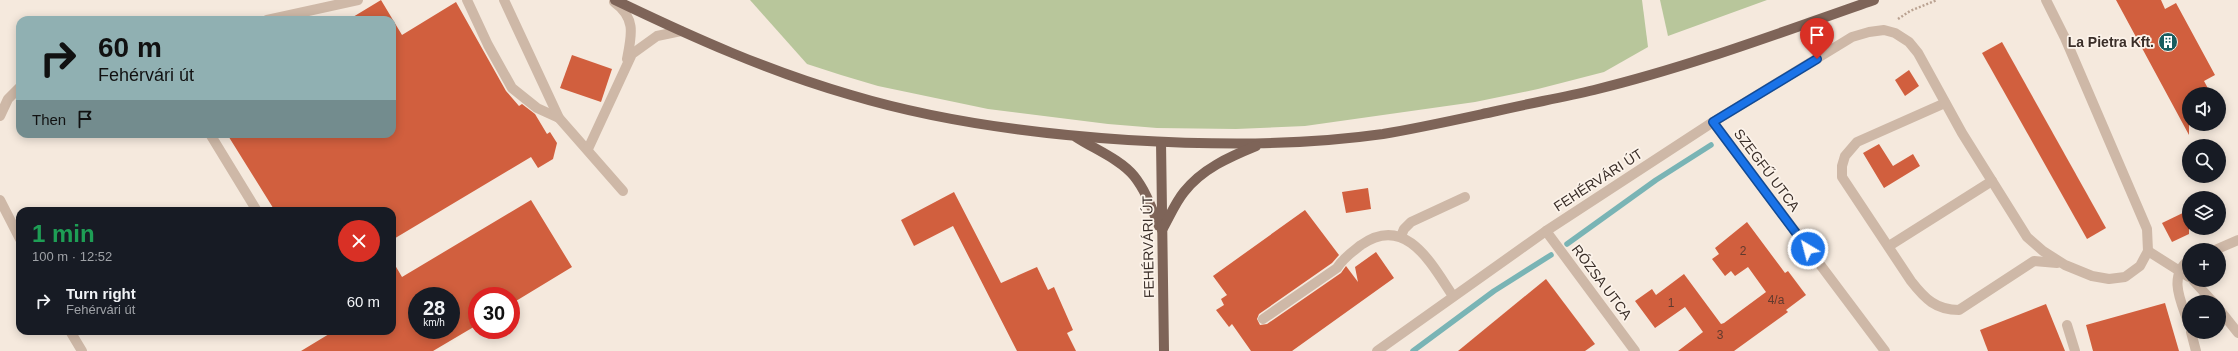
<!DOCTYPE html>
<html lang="en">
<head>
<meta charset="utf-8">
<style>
  :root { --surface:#171b24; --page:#242831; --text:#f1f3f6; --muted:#9ea1a6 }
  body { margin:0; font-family:Arial,sans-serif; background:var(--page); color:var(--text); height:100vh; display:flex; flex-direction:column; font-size:15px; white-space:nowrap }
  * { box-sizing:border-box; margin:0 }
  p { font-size:13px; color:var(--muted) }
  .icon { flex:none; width:22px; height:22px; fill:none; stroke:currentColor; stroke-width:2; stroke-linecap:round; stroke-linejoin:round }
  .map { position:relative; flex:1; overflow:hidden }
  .drawer { position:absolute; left:16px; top:207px; width:380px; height:128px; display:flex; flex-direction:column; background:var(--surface); border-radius:12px; box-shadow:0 2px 10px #0003 }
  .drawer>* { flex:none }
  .guide { position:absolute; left:16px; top:16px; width:380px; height:122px; border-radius:12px; box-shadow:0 2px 10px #0003; background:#90b0b2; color:#111; overflow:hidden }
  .buttons { position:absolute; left:2182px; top:87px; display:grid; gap:8px }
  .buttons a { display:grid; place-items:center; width:44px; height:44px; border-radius:50%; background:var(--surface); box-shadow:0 2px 10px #0003; font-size:20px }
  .speed { position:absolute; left:408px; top:287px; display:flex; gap:8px; font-size:20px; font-weight:700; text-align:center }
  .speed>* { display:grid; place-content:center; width:52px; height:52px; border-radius:50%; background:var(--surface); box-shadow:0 2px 10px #0003; line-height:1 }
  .speed small { font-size:10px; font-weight:400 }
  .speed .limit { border:6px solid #d22; background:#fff; color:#111 }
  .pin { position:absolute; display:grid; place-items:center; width:34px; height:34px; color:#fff; margin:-41px -17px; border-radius:50% 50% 50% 0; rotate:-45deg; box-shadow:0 0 4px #0007 }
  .pin .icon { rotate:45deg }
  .me { position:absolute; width:44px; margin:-22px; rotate:323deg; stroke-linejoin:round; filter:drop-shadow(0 0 3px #0008) }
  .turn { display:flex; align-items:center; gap:14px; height:84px; padding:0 16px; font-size:18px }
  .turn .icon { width:52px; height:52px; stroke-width:2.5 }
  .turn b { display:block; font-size:28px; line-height:34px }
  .then { display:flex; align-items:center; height:38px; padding:0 16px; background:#0003; gap:8px; font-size:15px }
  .round { display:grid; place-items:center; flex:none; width:42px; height:42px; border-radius:21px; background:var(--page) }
  .headline { display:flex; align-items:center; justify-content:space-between; height:68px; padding:0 16px }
  h1 { font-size:24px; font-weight:700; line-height:30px; color:#1e9e55 }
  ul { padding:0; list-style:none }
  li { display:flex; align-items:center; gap:12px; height:52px; padding:0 16px }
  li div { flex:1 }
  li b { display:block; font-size:15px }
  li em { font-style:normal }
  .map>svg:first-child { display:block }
  .green { fill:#b8c69b }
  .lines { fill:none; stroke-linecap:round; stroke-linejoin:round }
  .stream { stroke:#79b4b5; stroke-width:5.5 }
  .building { fill:#d15f3e; fill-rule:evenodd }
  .path { stroke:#baa291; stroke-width:2.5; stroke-dasharray:2 2; stroke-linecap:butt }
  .minor { stroke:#ceb8a7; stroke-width:10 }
  .major { stroke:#7e6458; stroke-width:10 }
  .route-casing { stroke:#114b97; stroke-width:10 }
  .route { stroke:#1a73e8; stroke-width:7 }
  .labels { text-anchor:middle; stroke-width:3.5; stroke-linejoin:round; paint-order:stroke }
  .number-label { font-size:12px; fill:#603a2e }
  .poi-label { font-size:14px; font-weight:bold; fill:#3a2e28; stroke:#fcf3ea; text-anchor:end }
  .street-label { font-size:14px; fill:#3a2e28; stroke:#fcf3ea }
</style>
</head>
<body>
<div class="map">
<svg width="2238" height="351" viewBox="0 0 2238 351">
  <rect width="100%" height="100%" fill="#f5e9dd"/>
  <g class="green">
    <polygon points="750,0 1642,0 1648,47 1604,72 1538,89 1475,102 1305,126 1236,129 1157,128 1108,124 988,109 878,86 841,75 807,64"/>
    <polygon points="1660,0 1767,0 1668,36"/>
  </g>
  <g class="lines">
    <g class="stream">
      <polyline points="1567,244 1656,180 1711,145"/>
      <polyline points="1413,351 1494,291 1551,255"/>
    </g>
  </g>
  <g class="building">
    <polygon points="381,0 402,35 456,2 506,91 519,106 522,104 535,114 547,134 550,132 557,143 553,159 538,168 531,157 392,240 392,211 275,211 227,134 392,134 392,20 348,20"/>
    <polygon points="2116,0 2161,0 2165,9 2176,3 2215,75 2204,81 2211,94 2189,94 2189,135"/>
    <polygon points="2002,42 2106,228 2087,239 1982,53"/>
    <polygon points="572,55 612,69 601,102 560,88"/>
    <polygon points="1909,70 1919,86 1905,96 1895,80"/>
    <polygon points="1879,144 1893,166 1913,154 1920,166 1884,188 1863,153"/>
    <polygon points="1368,188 1371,209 1346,213 1342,192"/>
    <polygon points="954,192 1001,283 1037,267 1048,290 1054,287 1073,330 1067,333 1076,351 1017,351 953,226 914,246 901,220"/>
    <path d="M531,200L572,267L511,304V296H477V325L433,351H301L334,331H392V260L402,277ZM417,296H451V330H417Z"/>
    <polygon points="1305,210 1339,255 1332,263 1259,314 1257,319 1260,325 1267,324 1341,273 1346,266 1358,282 1355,267 1376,252 1394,278 1292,351 1251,351 1232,324 1229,327 1216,310 1224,305 1221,299 1227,295 1213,276"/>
    <polygon points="2189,210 2189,234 2172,242 2162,223"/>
    <polygon points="1747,222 1785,273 1788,271 1806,295 1786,310 1788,312 1734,351 1678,351 1703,332 1685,307 1655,328 1635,301 1652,289 1656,295 1684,274 1721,324 1724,323 1766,292 1748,267 1735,276 1731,271 1725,276 1712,259 1719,254 1715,248"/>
    <polygon points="1546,279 1595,344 1585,351 1458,351"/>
    <polygon points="2165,303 2179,351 2093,351 2086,325"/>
    <polygon points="2046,304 2065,351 1988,351 1980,330"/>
  </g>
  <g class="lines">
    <polyline class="path" points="1898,19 1910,11 1937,0"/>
    <g class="minor">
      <polyline points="467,0 488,45 512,88 537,108 559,118"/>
      <polyline points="504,0 559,118 623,191"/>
      <path d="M614,2C636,18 632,34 627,59"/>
      <polyline points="267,20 358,0"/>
      <path d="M1945,103L1857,142L1845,156L1842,166V177L1911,281C1925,299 1936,310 1959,310L2034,261L2057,263"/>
      <polyline points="0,116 8,99 20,87"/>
      <polyline points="1713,122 1885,351"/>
      <polyline points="210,134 257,211"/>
      <polyline points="588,149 632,54 657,36 681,31"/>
      <polyline points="0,200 20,239"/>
      <polyline points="1546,231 1635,351"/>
      <polyline points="1401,236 1404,229 1411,222 1465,197"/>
      <polyline points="1889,246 1992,181"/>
      <polyline points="2215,250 2238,240"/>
      <polyline points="2148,251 2189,277"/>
      <path d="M2189,260C2167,277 2182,303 2189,325"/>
      <polyline points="2193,280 2213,302"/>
      <polyline points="2219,309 2238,333"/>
      <path d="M1263,319L1337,268C1344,257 1352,252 1361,245C1406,213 1432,265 1453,296"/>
      <polyline points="2067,325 2075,351"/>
      <polyline points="70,331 82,351"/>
      <polyline points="2191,332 2196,351"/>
      <polyline points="1377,351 1546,231 1713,122 1852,37 1869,32 1884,30 1895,33 1909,42 1918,53 1962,133 2027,237 2043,251 2065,265 2092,276 2109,279 2125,277 2140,266 2148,251 2147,229 2065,38 2046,0"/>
    </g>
    <g class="major">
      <path d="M615,0C692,37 770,72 851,95C941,122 1035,134 1128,140C1213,145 1298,146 1383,134C1419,128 1455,120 1492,112C1526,104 1560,98 1594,90C1689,67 1782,32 1874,0"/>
      <path d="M1076,137C1094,149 1120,159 1134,176C1146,191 1152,209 1159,226"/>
      <polyline points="1161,142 1164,351"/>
      <path d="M1162,230C1169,218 1175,203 1184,192C1202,169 1229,157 1256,146"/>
    </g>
  </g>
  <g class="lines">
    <defs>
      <polyline id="route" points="1808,249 1713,122 1817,59"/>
    </defs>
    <use href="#route" class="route-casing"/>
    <use href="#route" class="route"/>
  </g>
  <defs>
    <symbol id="building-disc" viewBox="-11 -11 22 22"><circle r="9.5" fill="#195d60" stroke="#fcf3ea"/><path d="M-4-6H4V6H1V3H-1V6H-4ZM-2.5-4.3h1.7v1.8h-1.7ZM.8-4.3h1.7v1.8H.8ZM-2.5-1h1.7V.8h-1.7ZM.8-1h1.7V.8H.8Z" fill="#fff"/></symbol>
  </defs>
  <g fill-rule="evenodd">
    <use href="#building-disc" x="2157" y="31" width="22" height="22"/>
  </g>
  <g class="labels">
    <g class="number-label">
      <text x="1743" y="255">2</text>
      <text x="1776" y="304">4/a</text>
      <text x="1671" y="307">1</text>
      <text x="1720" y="339">3</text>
    </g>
    <g class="poi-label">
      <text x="2154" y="47">La Pietra Kft.</text>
    </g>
    <g class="street-label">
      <text transform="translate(1767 170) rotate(53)" y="5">SZEGFŰ UTCA</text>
      <text transform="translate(1598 180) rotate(-33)" y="5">FEHÉRVÁRI ÚT</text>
      <text transform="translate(1148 247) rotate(-91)" y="5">FEHÉRVÁRI ÚT</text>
      <text transform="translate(1602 282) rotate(53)" y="5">RÓZSA UTCA</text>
    </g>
  </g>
</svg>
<div class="buttons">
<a><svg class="icon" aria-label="sound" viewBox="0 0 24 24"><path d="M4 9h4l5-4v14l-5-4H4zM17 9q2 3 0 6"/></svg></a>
<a><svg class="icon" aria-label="search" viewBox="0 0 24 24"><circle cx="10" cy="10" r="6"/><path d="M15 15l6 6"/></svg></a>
<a><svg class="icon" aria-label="layers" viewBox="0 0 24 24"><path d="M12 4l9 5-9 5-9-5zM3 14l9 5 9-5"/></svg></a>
<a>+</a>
<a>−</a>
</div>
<div class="speed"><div>28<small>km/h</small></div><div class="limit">30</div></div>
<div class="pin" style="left:1817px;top:59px;background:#d93025"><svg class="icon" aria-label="arrive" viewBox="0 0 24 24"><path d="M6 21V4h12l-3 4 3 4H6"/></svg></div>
<svg class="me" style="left:1808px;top:249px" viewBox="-20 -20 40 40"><circle r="17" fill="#1a73e8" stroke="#fff" stroke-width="3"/><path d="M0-11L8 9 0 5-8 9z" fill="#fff"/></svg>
<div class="guide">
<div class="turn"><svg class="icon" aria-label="right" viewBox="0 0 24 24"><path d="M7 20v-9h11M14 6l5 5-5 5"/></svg><div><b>60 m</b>Fehérvári út</div></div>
<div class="then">Then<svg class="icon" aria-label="arrive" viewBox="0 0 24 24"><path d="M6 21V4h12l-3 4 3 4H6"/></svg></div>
</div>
<section class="drawer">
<div class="headline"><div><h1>1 min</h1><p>100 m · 12:52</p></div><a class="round" style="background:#d93025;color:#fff"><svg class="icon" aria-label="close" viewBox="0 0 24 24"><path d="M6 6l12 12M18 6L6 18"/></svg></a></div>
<ul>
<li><svg class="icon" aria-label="right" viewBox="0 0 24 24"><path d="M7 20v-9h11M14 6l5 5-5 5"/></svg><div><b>Turn right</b><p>Fehérvári út</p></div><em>60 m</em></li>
</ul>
</section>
</div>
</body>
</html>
